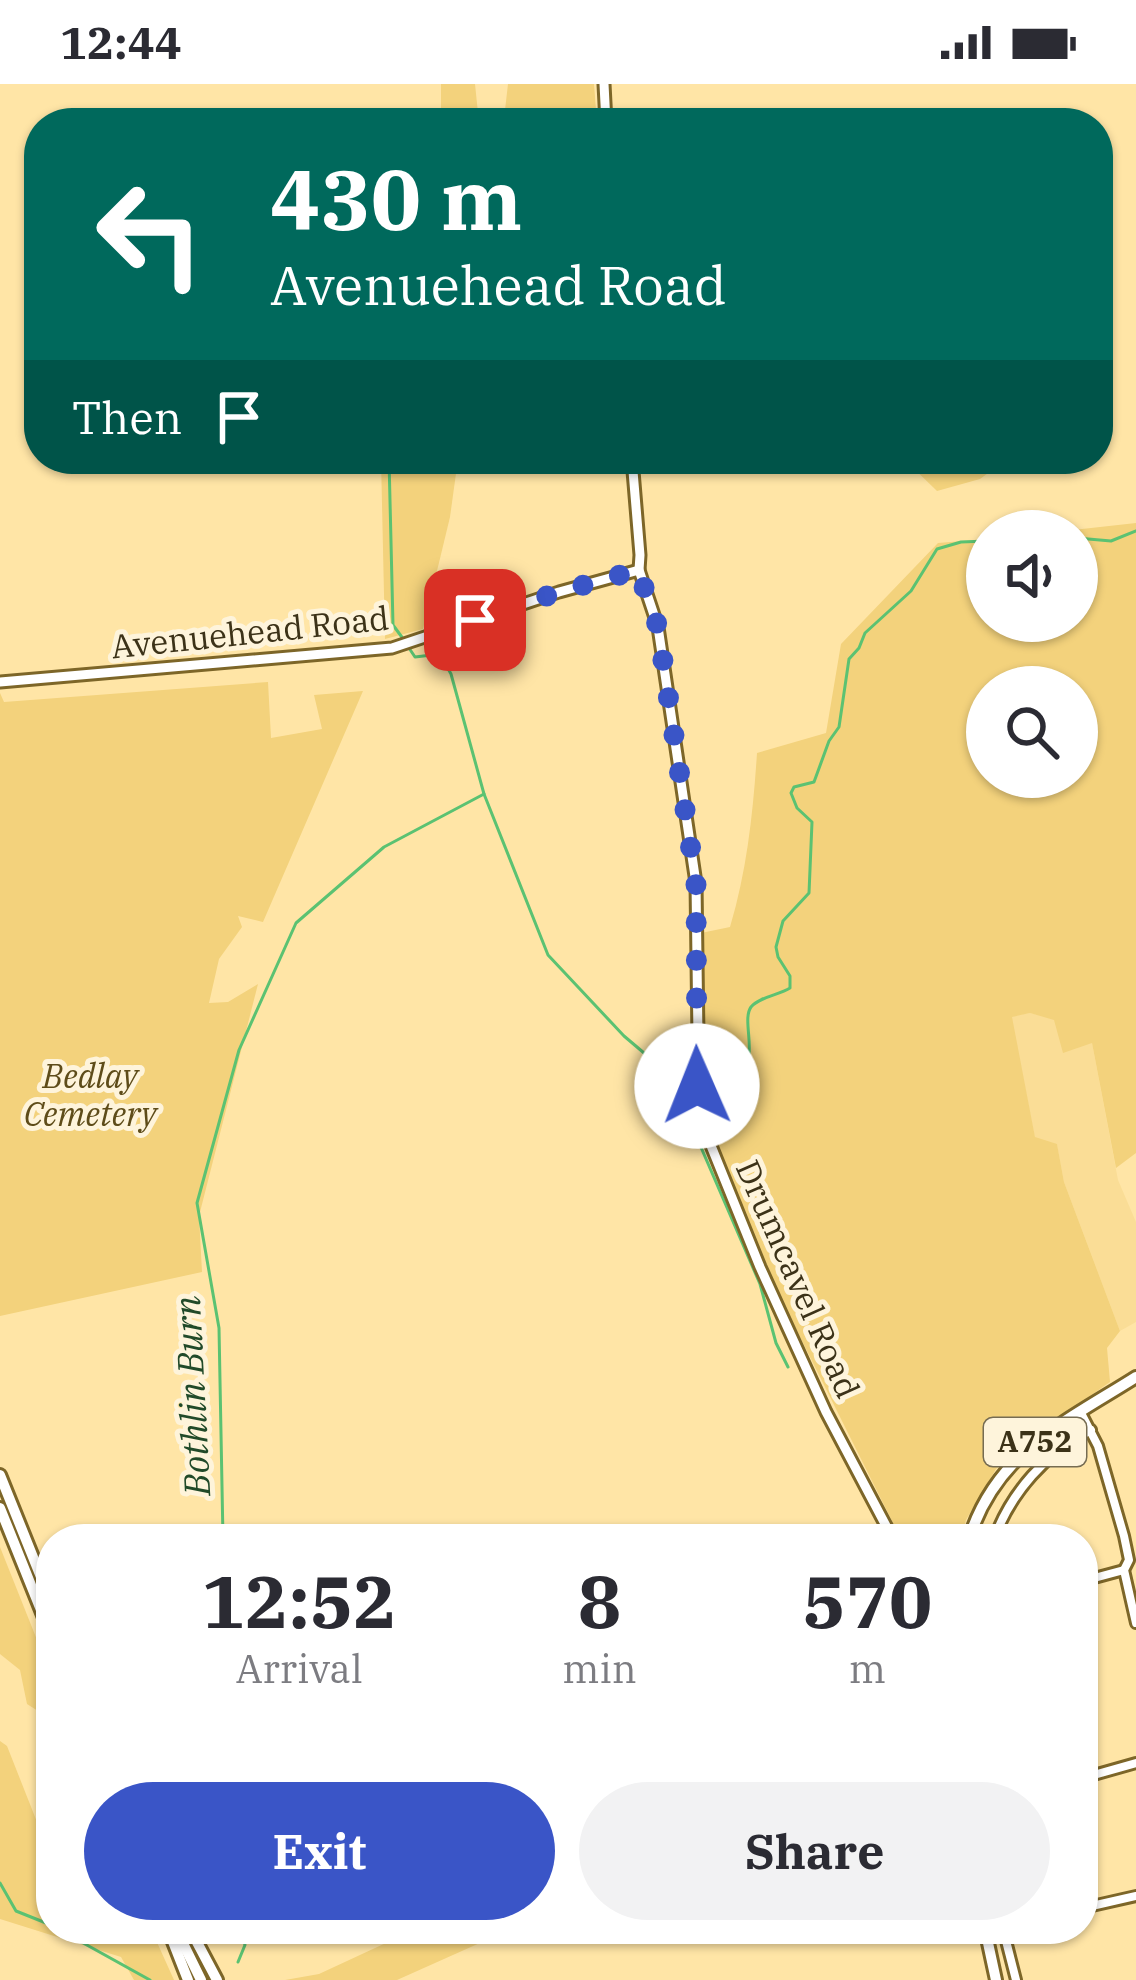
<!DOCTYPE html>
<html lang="en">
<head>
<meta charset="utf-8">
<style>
  :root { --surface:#fff; --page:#f2f2f3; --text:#2b2b33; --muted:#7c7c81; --accent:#3a55c7 }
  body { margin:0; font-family:"IBM Plex Serif",serif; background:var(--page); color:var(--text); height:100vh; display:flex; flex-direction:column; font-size:45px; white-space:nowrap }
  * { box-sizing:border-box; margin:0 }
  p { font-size:39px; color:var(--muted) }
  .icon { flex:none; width:66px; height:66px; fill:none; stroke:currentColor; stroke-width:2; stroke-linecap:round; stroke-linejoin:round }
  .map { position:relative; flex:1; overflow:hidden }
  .drawer { position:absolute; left:36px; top:1440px; width:1062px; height:420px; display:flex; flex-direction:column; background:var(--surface); border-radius:48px; box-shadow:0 3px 9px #0004 }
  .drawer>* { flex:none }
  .banner { position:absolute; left:24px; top:24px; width:1089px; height:366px; border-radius:48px; box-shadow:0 3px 9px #0004; background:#00695c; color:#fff; overflow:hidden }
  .controls { position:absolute; left:966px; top:426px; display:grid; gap:24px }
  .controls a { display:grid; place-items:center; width:132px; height:132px; border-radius:50%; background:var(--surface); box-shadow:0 3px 9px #0004; font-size:60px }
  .pin { position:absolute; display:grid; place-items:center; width:102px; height:102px; color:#fff; margin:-51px; border-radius:24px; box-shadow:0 6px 18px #0006 }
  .me { position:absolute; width:132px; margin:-66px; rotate:359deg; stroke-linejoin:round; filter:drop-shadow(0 0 9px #0008) }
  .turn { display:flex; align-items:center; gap:42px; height:252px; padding:0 48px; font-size:54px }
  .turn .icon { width:156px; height:156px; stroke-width:2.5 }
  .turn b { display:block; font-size:84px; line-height:102px }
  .then { display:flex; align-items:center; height:114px; padding:0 48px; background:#0003; gap:24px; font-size:45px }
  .eta { display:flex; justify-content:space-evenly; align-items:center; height:204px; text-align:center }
  .eta b { font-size:72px; font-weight:800; line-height:84px }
  .primary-button { display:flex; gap:24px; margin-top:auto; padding:24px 48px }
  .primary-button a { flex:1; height:138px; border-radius:72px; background:var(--accent); color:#fff; font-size:48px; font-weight:800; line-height:138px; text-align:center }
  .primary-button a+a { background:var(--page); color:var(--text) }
  .status { display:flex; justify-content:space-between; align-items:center; height:84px; padding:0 60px; background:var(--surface); direction:ltr }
  .status svg { height:33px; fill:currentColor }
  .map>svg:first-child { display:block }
  .built { fill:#fadd96 }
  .green { fill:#f3d27c; fill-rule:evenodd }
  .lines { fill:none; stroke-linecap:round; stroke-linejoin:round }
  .stream { stroke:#5bc272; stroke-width:3 }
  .minor-casing { stroke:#7d6628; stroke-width:14 }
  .tertiary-casing { stroke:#7d6628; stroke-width:15 }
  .primary-casing { stroke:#7d6628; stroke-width:16 }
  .minor { stroke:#fff; stroke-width:8 }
  .tertiary { stroke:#fff; stroke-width:9 }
  .primary { stroke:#fff; stroke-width:10 }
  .route { stroke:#3a55c7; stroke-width:21; stroke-dasharray:0 37.8 }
  .labels { text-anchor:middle; stroke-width:10; stroke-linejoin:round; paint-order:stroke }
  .shield { fill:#fef4db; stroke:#766c52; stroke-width:3 }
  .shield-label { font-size:30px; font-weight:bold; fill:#3c3218 }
  .street-label { font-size:33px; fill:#3c3218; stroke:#fef4db }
  .park-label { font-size:33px; font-style:italic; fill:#5e4c19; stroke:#fef4db }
  .water-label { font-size:36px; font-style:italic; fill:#214a29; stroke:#fef4db }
</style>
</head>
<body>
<div class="status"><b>12:44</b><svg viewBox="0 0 49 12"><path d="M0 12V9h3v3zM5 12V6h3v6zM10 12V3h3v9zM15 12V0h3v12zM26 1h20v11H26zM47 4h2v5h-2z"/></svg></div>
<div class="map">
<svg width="1136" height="1896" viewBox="0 0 1136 1896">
  <rect width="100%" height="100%" fill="#ffe5a6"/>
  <polygon class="built" points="1030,929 1054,935 1092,959 1118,1096 1136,1138 1136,1238 1120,1247 1064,1098 1057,1061 1035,1054 1011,932"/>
  <g class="green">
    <polygon points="441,0 475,0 478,29 505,26 508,0 594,0 597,39 441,39"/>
    <polygon points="381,375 458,375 450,433 423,545 385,555"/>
    <polygon points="904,375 1007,375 980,395 937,407"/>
    <path d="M1136,439V1069L1116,1084L1092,959L1063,969L1054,936L1030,929L1012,933L1035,1053L1057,1060L1064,1098L1120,1247L1107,1264L1110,1298L1063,1331L996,1385L966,1436L961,1455H901L765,1183L704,1029L700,972L701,849L730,843C747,786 753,729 757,669L826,649L841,560L938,459L987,455V537H1077V447H1064ZM987,603H1077V693H987Z"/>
    <polygon points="268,598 271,654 322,645 314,611 363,607 263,838 238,832 242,843 219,875 209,919 228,918 258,900 199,1132 202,1188 0,1232 0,609 4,618"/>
    <polygon points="0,1463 51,1591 51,1663 49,1634 27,1620 20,1586 0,1570"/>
    <polygon points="0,1657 7,1662 37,1738 51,1748 51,1845 151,1845 174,1896 134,1896 121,1873 0,1835"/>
    <polygon points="416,1845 511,1845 397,1896 285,1896 319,1890"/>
  </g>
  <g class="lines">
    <g class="stream">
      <polyline points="389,375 393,541 404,556"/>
      <polyline points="1077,454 1111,457 1136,447"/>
      <polyline points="409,564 415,573 440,570 451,590 484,710"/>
      <polyline points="677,992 674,996 681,1017 760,1200 776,1259 788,1283"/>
      <path d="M702,992H713L748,976C753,960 743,934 751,923C759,913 779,911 790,904V892L778,873L776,863L783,837L809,809L812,738L797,724L791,709L794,703L814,698L829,657L839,643L849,575L859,564L865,549L911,507L937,465L961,458L987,457"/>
      <polyline points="223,1455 219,1244 197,1119 239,966 296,839 384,763 484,710 548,871 624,952 657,980 677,992 693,992"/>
      <polyline points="0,1799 16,1827 51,1841"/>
      <polyline points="58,1845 150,1896"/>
      <polyline points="238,1878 245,1861 240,1845"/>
    </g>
    <defs>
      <g id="minor">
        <polyline points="1080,1327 1098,1362 1124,1452 1129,1476 1124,1486 1136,1539"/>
        <path d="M994,1455C1011,1408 1046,1369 1091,1346"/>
        <polyline points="1083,1497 1124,1486"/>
        <polyline points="1083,1694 1136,1679"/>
        <polyline points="1083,1824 1136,1812"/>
        <polyline points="1003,1845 1016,1896"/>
      </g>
      <g id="tertiary">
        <polyline points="604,0 606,39"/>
        <polyline points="632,375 640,471 639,486 658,543 696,799 699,1032 760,1183 826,1328 893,1455"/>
        <polyline points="0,598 392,564 559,508 639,486"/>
      </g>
      <g id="primary">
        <polyline points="0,1391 51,1518"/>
        <polyline points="0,1424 51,1551"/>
        <path d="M969,1455C996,1368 1065,1338 1136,1293"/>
        <polyline points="168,1845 188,1896"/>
        <polyline points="176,1845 201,1896"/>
        <polyline points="190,1845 217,1896"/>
        <polyline points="985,1845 996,1896"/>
      </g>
    </defs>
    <use href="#minor" class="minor-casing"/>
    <use href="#tertiary" class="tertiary-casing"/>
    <use href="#primary" class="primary-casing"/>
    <use href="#minor" class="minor"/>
    <use href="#tertiary" class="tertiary"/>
    <use href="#primary" class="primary"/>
  </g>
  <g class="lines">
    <polyline class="route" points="475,536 559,508 638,486 658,543 696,800 697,1002"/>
  </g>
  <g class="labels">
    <rect class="shield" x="984" y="1334" width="102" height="48" rx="9"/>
    <g class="shield-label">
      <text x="1035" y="1368">A752</text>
    </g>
    <g class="street-label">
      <text transform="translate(250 548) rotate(-6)" y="12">Avenuehead Road</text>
      <text transform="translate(798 1195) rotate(66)" y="12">Drumcavel Road</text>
    </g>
    <g class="park-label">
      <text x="90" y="1004">Bedlay<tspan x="90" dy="38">Cemetery</tspan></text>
    </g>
    <g class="water-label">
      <text transform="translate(192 1312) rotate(-93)" y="13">Bothlin Burn</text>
    </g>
  </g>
</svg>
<div class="controls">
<a><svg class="icon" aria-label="sound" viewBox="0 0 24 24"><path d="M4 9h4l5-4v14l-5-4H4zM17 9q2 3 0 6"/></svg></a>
<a><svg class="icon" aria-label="search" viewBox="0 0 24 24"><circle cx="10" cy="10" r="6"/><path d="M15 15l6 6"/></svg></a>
</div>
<div class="pin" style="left:475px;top:536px;background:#d93025"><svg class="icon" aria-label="arrive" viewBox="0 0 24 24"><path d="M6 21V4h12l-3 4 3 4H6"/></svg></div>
<svg class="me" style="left:697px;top:1002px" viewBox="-20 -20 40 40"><circle r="19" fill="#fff"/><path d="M0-13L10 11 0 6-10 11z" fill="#3a55c7"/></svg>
<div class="banner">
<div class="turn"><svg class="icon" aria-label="left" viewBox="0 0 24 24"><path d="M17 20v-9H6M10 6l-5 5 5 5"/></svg><div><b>430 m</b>Avenuehead Road</div></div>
<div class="then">Then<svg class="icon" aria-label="arrive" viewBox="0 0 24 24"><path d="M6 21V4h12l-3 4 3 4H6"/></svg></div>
</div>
<section class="drawer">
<div class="eta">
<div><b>12:52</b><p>Arrival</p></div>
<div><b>8</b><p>min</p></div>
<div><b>570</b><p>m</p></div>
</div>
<div class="primary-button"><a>Exit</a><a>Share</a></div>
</section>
</div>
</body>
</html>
